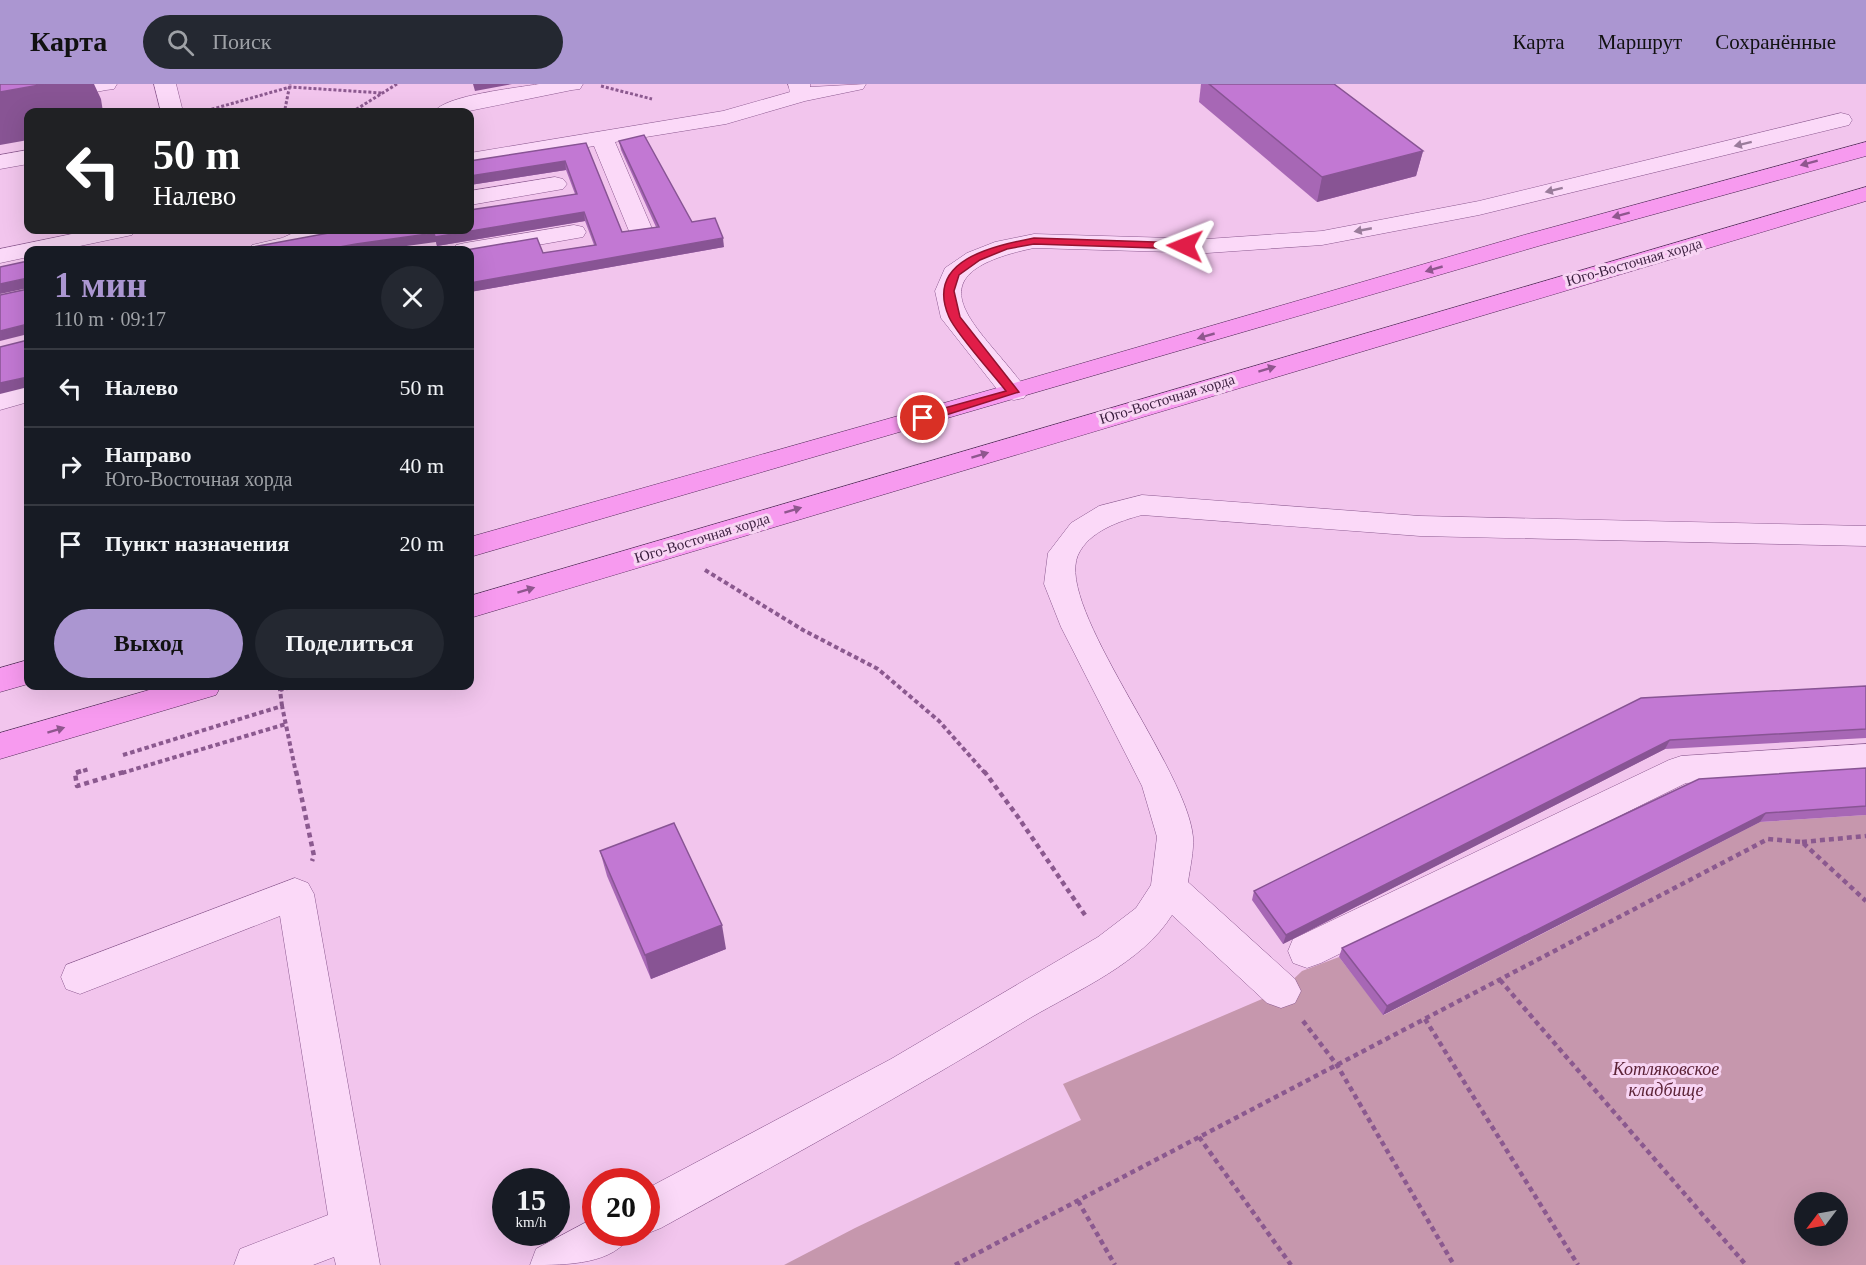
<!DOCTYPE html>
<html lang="ru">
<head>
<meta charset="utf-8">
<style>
  :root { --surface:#171b24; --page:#242831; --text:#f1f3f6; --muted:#9ea1a6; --line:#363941; --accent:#ab96d1 }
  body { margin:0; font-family:"Times New Roman",serif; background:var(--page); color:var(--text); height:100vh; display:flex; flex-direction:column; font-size:22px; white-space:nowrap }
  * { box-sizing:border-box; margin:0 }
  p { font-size:20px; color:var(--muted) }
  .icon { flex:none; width:33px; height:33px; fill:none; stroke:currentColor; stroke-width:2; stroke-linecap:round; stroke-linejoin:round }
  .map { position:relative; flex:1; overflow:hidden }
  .sheet { position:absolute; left:24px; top:162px; width:450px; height:444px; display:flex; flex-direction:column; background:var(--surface); border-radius:12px; box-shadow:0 6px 24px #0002 }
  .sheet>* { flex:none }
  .top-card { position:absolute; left:24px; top:24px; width:450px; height:126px; border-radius:12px; box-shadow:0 6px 24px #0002; background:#202124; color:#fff; overflow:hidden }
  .needle { width:39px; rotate:238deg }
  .tools { position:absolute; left:1794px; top:1108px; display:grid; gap:12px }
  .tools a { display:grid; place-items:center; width:54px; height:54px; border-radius:50%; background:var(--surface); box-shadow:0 6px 24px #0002; font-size:30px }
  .speed { position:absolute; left:492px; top:1084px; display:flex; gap:12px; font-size:30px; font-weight:700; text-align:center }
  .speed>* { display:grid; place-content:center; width:78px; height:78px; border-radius:50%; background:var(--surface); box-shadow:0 6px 24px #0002; line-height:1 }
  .speed small { font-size:15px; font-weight:400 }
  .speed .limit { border:9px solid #d22; background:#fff; color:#111 }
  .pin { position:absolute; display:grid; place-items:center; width:51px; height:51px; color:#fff; margin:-26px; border:3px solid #fff; border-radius:50%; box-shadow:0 2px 6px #0007 }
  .me { position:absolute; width:66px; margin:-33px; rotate:272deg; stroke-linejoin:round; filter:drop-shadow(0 0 4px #0008) }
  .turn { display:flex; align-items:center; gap:21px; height:126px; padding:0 30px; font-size:27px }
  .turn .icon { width:78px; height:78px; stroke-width:2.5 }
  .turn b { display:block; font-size:42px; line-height:51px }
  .round { display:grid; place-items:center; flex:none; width:63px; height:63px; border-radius:32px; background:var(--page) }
  .summary { display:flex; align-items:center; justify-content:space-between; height:102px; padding:0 30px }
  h1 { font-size:36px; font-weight:700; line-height:45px; color:var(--accent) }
  .cta { display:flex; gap:12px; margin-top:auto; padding:12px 30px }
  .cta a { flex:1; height:69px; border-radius:36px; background:var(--accent); color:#111; font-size:24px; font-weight:700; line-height:69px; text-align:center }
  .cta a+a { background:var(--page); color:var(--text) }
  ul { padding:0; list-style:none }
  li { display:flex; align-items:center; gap:18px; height:78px; padding:0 30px; border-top:2px solid var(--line) }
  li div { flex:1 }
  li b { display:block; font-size:22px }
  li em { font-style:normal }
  header { display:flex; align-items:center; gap:36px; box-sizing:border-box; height:84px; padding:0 30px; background:var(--accent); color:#111 }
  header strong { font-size:28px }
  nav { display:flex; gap:33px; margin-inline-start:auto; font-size:21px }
  .search { width:420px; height:54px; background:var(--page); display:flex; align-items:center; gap:15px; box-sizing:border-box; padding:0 21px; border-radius:33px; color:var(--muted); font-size:22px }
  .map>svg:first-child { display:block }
  .cemetery { fill:#c697ad; fill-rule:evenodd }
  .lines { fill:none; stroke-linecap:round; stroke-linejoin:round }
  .minor-casing { stroke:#8b598f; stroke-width:1 }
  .major-casing { stroke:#562d5c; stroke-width:1 }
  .path-far2 { stroke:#8b598f; stroke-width:3; stroke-dasharray:3 2; stroke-linecap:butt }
  .path-far1 { stroke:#8b598f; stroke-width:4; stroke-dasharray:4.5 3; stroke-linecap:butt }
  .path { stroke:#8b598f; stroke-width:4.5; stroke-dasharray:5 4; stroke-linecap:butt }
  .minor { fill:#fbd9f8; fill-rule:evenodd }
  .major { fill:#f79aef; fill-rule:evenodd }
  .wall { fill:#a767b5 }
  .shaded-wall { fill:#885494 }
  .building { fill:#c278d3; stroke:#885494; stroke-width:1.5 }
  .oneway { fill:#9a7c9b }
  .oneway2 { fill:#8f568e }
  .route { fill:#e11d48; stroke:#92132f; stroke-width:1.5 }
  .labels { text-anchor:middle; stroke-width:6; stroke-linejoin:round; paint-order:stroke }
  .street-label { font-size:15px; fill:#3a1e3e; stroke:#f8d5f4 }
  .near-park-label { font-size:18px; font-style:italic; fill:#5c2337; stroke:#f8d5f4 }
</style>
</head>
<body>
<header>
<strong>Карта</strong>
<div class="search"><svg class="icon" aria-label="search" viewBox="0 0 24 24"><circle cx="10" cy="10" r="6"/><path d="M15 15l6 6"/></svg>Поиск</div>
<nav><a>Карта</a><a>Маршрут</a><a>Сохранённые</a></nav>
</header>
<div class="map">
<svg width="1866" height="1181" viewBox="0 0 1866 1181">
  <rect width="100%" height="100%" fill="#f2c5ed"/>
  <path class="cemetery" d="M1866,731V1181H784L855,1144L1081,1036L1063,1000L1281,907L1302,887L1339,873L1384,931L1760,738ZM1804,1119H1838V1152H1804Z"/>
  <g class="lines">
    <defs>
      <g id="minor">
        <polygon points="72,0 117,0 114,5 106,6 0,27 0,13"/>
        <polygon points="154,0 176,0 183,28 161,28"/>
        <path d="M539,0H583L580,5L572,6L464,28H434C445,11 517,4 539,0Z"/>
        <polygon points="788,0 810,0 810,3 866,0 863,5 805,17 726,40 615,58 653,147 650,152 641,154 632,152 629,147 594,62 470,83 470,69 723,27 790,8"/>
        <path d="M1841,29L1849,31L1852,36L1849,41L1479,131L1322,161L1207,169L1034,164C899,192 985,245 1028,308L1024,314L1014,316L1004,314L941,234L935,207L945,184L967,169L995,158L1034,150L1207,155L1322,147L1479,117Z"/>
        <polygon points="28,66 28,80 0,85 0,71"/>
        <polygon points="555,93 563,95 567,100 563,105 470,121 470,107"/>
        <polygon points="574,141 583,143 586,148 583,153 470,173 470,166 453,166 456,161 465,159"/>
        <polygon points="91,146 135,146 132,151 61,166 28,166 28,173 0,179 0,165"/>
        <polygon points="300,146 331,146 328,151 289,166 249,166 252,161 282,154"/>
        <polygon points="28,301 28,318 0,326 0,308"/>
        <path d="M1142,411L1420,432L1866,442V462L1420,452L1142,431C1120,437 1089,447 1078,471C1055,523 1187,684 1193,753C1194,767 1190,784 1188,798L1295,895L1301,907L1295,919L1281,924L1267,919L1172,831C1142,879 1078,906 1030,934C909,1008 785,1076 661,1144L646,1150L643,1149H646V1105L891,975L1098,853L1136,824L1151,801L1157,753L1142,702L1061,543L1044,500L1048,469L1071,439L1099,422Z"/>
        <polygon points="1866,660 1866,688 1686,699 1321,879 1307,884 1293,879 1288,867 1293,855 1669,676 1681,672"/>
        <polygon points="295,794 308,799 314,810 380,1181 336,1181 334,1173 313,1181 234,1181 240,1165 328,1131 280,832 80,910 66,905 61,893 66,881"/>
        <path d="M596,1133V1149H632C615,1181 567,1181 530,1181L536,1165Z"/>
      </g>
      <g id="major">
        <polygon points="1866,58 1866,72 1542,161 470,473 470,453 1004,302 1524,151"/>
        <polygon points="1866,103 1866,117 470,534 470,512"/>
        <polygon points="28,576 28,600 0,608 0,584"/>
        <polygon points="163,602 221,602 216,611 0,675 0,649"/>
      </g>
    </defs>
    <use href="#minor" class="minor-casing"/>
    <use href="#major" class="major-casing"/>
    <g class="path-far2">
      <polyline points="601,2 652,15"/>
      <polyline points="202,28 290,3 382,9"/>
      <polyline points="281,28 285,25 290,0"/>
      <polyline points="352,28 397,0"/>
    </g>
    <g class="path-far1">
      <polyline points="705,486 803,546 878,585 939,637 985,689"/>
      <polyline points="282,622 280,606 295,602"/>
      <polyline points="123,671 282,622 296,689"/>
      <polyline points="76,689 89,685"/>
      <polyline points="122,689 286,640"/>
    </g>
    <g class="path">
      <polyline points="81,687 75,689 77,702 127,687"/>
      <polyline points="296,687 314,772 312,777"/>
      <polyline points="984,687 1018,733 1087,834"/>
      <polyline points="1802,758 1866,752"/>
      <polyline points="1500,896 1746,1181"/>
      <polyline points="1425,935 1578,1181"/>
      <polyline points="1303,937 1337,981 1454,1181"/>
      <polyline points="1199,1053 1291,1181"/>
      <polyline points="1078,1117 1115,1181"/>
      <polyline points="955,1181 1768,755 1802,758 1866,817"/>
    </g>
    <use href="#minor" class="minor"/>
    <use href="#major" class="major"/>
  </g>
  <g class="wall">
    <polygon points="1201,0 1334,0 1423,67 1416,92 1317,118 1199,18"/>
    <polygon points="619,57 692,138 724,163 470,208 470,166 543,169 594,161 585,137 437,162 436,158 575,110 566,86 470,101 470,77 586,59 622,148 656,143 621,66"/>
    <polygon points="1866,602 1866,654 1665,665 1283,860 1252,816 1254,807 1641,614"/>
    <polygon points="1866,684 1866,731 1760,738 1383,931 1339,873 1342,864"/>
    <polygon points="600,767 726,865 651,895 607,792"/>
  </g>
  <g class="shaded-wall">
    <polygon points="45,0 94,0 101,15 103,28 28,28 28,56 0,61 0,8"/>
    <polygon points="473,0 512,0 475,7"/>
    <polygon points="1423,67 1416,92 1317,118 1322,93"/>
    <polygon points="565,77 566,86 470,101 470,92"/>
    <polygon points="584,128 585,137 437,162 436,158 377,166 323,166 356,160"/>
    <polygon points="723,154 724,163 470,208 470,199"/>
    <polygon points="28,194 28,204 0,210 0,200"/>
    <polygon points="28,240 28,250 0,257 0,247"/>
    <polygon points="28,293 28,303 0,310 0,299"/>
    <polygon points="1670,656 1665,665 1283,860 1286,851"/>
    <polygon points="1766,729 1760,738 1383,931 1387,922"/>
    <polygon points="722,841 726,865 651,895 645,871"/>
  </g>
  <g class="building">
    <polygon points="0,0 45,0 0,8"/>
    <polygon points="1209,0 1334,0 1423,67 1322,93"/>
    <polygon points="644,51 692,138 715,134 723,154 470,199 470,166 466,166 537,154 543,169 596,161 584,128 435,153 434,149 356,160 323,166 237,166 345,146 470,146 470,126 577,110 565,77 470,92 470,77 586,59 622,148 659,143 619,57"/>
    <polygon points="87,164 88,166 75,166"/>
    <polygon points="28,177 28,194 0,200 0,183"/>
    <polygon points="28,205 28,240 0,247 0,211"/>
    <polygon points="28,256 28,293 0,299 0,263"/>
    <polygon points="1866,602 1866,645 1670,656 1286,851 1254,807 1641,614"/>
    <polygon points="1866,684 1866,722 1766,729 1387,922 1342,864 1699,695"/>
    <polygon points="674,739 722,841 645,871 600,767"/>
  </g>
  <defs><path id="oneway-solid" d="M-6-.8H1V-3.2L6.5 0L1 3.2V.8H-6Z" transform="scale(1.5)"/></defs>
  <g class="oneway">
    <use href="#oneway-solid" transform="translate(1743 60) rotate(166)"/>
    <use href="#oneway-solid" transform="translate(1554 106) rotate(166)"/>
    <use href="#oneway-solid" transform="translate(1363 146) rotate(169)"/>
  </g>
  <g class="oneway2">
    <use href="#oneway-solid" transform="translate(1809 79) rotate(165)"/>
    <use href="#oneway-solid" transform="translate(1621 131) rotate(165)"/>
    <use href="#oneway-solid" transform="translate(1434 185) rotate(164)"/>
    <use href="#oneway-solid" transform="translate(1206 252) rotate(164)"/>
    <use href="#oneway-solid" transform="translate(1267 285) rotate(-17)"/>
    <use href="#oneway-solid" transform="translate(980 371) rotate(-17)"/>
    <use href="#oneway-solid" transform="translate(793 426) rotate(-17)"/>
    <use href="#oneway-solid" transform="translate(526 506) rotate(-17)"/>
    <use href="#oneway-solid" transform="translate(56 646) rotate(-17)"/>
  </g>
  <path class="route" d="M1034,154L1185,159L1190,162L1185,165L1034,160L1007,165L980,176L959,191L954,207L960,233L1019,308L927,337H919V331L1006,307C993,290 957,251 949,233C924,176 993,162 1034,154Z"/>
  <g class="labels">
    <g class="street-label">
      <text transform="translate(1634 178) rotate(-16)" y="5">Юго-Восточная хорда</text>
      <text transform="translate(1167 315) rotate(-17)" y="5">Юго-Восточная хорда</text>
      <text transform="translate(702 454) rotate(-17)" y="5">Юго-Восточная хорда</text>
    </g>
    <g class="near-park-label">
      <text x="1666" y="991">Котляковское<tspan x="1666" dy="21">кладбище</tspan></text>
    </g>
  </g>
</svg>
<div class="tools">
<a><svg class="needle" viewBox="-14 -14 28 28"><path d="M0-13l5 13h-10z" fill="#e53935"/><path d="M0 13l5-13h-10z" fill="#9ea1a6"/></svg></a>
</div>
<div class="speed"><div>15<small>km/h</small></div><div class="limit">20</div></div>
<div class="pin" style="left:923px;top:334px;background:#d93025"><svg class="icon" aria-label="arrive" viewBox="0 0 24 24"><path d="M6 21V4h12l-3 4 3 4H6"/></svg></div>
<svg class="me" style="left:1185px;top:162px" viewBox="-20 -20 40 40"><path d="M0-17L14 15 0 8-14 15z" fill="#e11d48" stroke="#fff" stroke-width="4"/></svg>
<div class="top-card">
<div class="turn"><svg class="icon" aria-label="left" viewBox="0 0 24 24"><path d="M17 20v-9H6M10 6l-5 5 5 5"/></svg><div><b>50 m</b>Налево</div></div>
</div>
<section class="sheet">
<div class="summary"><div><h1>1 мин</h1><p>110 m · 09:17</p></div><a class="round"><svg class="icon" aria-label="close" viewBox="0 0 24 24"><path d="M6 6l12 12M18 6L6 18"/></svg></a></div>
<ul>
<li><svg class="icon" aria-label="left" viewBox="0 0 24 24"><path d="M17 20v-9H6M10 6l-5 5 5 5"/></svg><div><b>Налево</b></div><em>50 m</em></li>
<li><svg class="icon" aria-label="right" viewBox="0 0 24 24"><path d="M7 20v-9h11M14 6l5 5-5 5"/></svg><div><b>Направо</b><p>Юго-Восточная хорда</p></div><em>40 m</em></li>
<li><svg class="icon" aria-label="arrive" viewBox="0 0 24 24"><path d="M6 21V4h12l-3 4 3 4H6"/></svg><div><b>Пункт назначения</b></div><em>20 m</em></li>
</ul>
<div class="cta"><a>Выход</a><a>Поделиться</a></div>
</section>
</div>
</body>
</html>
